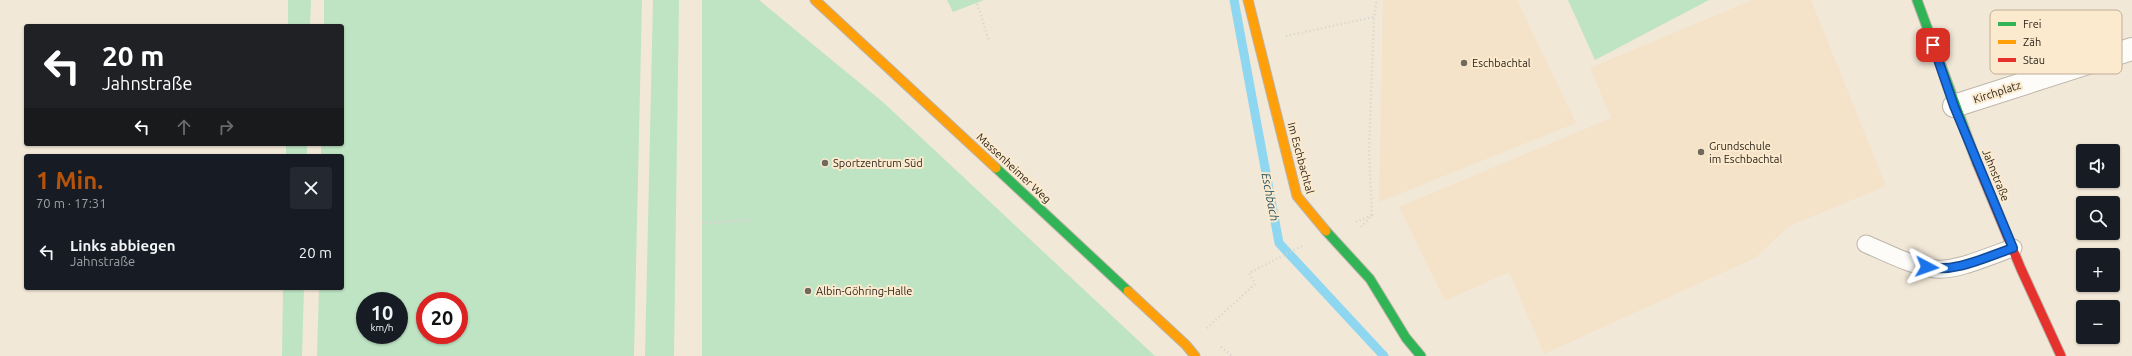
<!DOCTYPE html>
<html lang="de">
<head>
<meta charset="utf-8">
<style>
  :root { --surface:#171b24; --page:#242831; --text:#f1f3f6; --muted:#9ea1a6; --accent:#b45309 }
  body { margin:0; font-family:Ubuntu,sans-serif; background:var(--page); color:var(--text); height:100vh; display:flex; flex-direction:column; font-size:15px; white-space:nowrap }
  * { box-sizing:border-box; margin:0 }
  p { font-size:13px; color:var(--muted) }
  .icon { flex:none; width:22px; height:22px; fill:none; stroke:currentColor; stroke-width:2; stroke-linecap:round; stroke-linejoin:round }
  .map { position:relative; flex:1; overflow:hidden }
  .drawer { position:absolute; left:24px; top:154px; width:320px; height:136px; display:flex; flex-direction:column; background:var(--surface); border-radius:4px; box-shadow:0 1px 3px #0004 }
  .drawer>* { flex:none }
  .hud { position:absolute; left:24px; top:24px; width:320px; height:122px; border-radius:4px; box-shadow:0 1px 3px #0004; background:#202124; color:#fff; overflow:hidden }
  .fabs { position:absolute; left:2076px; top:144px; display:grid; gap:8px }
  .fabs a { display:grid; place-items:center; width:44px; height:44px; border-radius:4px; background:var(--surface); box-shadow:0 1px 3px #0004; font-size:20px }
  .speed { position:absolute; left:356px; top:292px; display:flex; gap:8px; font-size:20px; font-weight:700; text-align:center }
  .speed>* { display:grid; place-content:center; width:52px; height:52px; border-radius:50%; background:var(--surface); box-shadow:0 1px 3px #0004; line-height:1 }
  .speed small { font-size:10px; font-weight:400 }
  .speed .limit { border:6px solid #d22; background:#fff; color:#111 }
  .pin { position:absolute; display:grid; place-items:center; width:34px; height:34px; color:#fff; margin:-17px; border-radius:8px; box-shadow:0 2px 6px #0006 }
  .me { position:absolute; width:44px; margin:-22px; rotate:94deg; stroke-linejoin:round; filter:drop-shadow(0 0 3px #0008) }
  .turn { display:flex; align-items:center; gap:14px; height:84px; padding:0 12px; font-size:18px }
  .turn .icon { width:52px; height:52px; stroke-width:2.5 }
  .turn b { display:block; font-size:28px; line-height:34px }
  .lanes { display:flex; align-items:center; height:38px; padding:0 12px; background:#0003; justify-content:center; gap:20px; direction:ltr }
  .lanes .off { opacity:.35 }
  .round { display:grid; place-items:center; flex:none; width:42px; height:42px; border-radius:4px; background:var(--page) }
  .headline { display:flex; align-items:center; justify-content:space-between; height:68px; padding:0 12px }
  h1 { font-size:24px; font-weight:700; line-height:30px; color:var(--accent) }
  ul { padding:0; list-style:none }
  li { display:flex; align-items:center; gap:12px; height:60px; padding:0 12px }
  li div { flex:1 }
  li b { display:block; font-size:15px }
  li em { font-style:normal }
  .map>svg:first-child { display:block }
  .built { fill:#f4e2c9 }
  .green { fill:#bee4c4; fill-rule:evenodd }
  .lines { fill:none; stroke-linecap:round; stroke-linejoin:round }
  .stream { stroke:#8fd6f0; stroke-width:9 }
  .lane-casing { stroke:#bdb5a9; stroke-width:19 }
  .street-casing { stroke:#bdb5a9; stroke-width:24 }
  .fast-casing { stroke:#bdb5a9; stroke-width:11 }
  .slow-casing { stroke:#bdb5a9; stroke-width:11 }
  .jam-casing { stroke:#bdb5a9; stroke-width:11 }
  .path { stroke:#d6d3ce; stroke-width:2.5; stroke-dasharray:1 3; stroke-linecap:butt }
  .lane { stroke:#fdfcf9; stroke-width:17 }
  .street { stroke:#fdfcf9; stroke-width:22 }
  .fast { stroke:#30b455; stroke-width:9 }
  .slow { stroke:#ff9f0a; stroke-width:9 }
  .jam { stroke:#e5322d; stroke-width:9 }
  .route-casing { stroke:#114b97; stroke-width:10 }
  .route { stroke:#1a73e8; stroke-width:7 }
  .poi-dot { fill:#71695d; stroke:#fceace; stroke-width:1.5 }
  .labels { text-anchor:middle; stroke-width:4; stroke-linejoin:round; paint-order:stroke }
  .poi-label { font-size:11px; fill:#2c251b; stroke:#fceace; text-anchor:start }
  .street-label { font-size:11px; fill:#2c251b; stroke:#fceace }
  .water-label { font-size:12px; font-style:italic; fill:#265366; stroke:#fceace }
  .key { fill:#fceace; stroke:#beaf98; stroke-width:1 }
  .key-label { font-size:11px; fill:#2c251b }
</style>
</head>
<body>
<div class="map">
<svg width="2132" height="356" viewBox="0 0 2132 356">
  <rect width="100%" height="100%" fill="#f2e8d8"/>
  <g class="built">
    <polygon points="1383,0 1517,0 1576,123 1379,202"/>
    <polygon points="1752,0 1811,0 1886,186 1789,226 1755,258 1544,354 1509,272 1445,301 1399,207 1611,118 1590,68"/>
  </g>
  <g class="green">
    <polygon points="288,0 311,0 310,26 288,26"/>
    <path d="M324,0H642L634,356H317L319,288H342V156H321V144H342V26H324ZM365,301H399V335H365ZM425,301H459V335H425Z"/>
    <polygon points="653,0 679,0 674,356 645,356"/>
    <polygon points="702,0 759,0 884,103 1155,356 702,356"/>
    <polygon points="947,0 984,0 953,12"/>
    <polygon points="1568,0 1709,0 1595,60"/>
    <rect x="286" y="144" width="21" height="12"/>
    <polygon points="283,288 304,288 302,356 282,356"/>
  </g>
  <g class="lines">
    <polyline class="stream" points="1234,0 1279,243 1384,356"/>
    <defs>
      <path id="lane" d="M1866,244C1888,253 1911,266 1936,269C1958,271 1991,255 2013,248"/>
      <polyline id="street" points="1954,106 2132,49"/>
      <g id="fast">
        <polyline points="1917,0 1977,163"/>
        <polyline points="996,168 1128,291"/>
        <polyline points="1326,231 1370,279 1406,338 1421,356"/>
      </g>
      <g id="slow">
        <polyline points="815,0 996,168"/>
        <polyline points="1248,0 1297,196 1326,231"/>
        <polyline points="1128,291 1186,345 1195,356"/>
      </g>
      <polyline id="jam" points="1977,163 2021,269 2061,356"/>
    </defs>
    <use href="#lane" class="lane-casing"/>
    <use href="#street" class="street-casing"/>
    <use href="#fast" class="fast-casing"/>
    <use href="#slow" class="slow-casing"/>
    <use href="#jam" class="jam-casing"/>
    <g class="path">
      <polyline points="976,0 989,41"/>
      <polyline points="1286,36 1374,17 1377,0"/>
      <polyline points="1356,222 1372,215"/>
      <polyline points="702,223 752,220"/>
      <polyline points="1361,227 1372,215 1369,150 1374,17"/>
      <polyline points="1207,328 1255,284 1249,273 1304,245"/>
      <polyline points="1221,347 1232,356"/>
    </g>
    <use href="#lane" class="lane"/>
    <use href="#street" class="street"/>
    <use href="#fast" class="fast"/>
    <use href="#slow" class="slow"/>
    <use href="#jam" class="jam"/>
  </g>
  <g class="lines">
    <defs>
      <path id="route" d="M1927,267C1955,273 1986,257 2013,248L1954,106L1933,45"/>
    </defs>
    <use href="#route" class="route-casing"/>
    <use href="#route" class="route"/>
  </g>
  <g class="poi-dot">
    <circle cx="1464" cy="63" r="4"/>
    <circle cx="1701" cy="152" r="4"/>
    <circle cx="825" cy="163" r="4"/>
    <circle cx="808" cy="291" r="4"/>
  </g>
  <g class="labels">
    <g class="poi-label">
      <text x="1472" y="67">Eschbachtal</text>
      <text x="1709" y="150">Grundschule<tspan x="1709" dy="13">im Eschbachtal</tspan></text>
      <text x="833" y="167">Sportzentrum Süd</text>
      <text x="816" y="295">Albin-Göhring-Halle</text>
    </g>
    <g class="street-label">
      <text transform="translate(1997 92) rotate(-18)" y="4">Kirchplatz</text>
      <text transform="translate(1301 158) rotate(75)" y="4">Im Eschbachtal</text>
      <text transform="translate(1014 168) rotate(43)" y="4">Massenheimer Weg</text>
      <text transform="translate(1996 175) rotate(68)" y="4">Jahnstraße</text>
    </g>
    <g class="water-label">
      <text transform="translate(1270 197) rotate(79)" y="4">Eschbach</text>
    </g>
  </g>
  <rect x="1990" y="10" width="132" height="64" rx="6" class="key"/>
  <rect x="1998" y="22" width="18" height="4" fill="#30b455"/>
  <rect x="1998" y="40" width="18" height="4" fill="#ff9f0a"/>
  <rect x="1998" y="58" width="18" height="4" fill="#e5322d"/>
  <g class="key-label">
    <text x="2023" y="28">Frei</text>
    <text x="2023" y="46">Zäh</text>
    <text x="2023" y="64">Stau</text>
  </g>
</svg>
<div class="fabs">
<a><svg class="icon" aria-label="sound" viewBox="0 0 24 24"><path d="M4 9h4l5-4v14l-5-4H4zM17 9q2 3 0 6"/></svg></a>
<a><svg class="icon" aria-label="search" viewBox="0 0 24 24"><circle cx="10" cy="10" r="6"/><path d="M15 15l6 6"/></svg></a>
<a>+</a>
<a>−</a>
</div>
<div class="speed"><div>10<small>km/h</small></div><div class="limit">20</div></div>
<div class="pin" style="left:1933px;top:45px;background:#d93025"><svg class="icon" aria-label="arrive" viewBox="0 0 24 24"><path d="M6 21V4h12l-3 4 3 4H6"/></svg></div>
<svg class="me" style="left:1927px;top:267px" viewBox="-20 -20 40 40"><path d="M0-17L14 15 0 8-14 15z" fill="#1a73e8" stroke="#fff" stroke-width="4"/></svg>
<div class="hud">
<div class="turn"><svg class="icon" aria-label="left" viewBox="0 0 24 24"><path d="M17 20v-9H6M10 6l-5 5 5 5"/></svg><div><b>20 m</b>Jahnstraße</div></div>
<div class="lanes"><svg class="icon" aria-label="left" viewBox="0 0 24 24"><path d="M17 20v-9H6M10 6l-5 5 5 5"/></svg><svg class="icon off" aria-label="ahead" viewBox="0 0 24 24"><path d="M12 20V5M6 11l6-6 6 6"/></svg><svg class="icon off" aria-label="right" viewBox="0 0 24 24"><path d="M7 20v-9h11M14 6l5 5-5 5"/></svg></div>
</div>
<section class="drawer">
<div class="headline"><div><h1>1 Min.</h1><p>70 m · 17:31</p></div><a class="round"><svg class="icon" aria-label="close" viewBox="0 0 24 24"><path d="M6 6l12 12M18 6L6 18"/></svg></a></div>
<ul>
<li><svg class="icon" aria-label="left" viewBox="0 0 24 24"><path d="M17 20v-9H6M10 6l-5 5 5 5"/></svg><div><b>Links abbiegen</b><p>Jahnstraße</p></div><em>20 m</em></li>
</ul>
</section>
</div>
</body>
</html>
